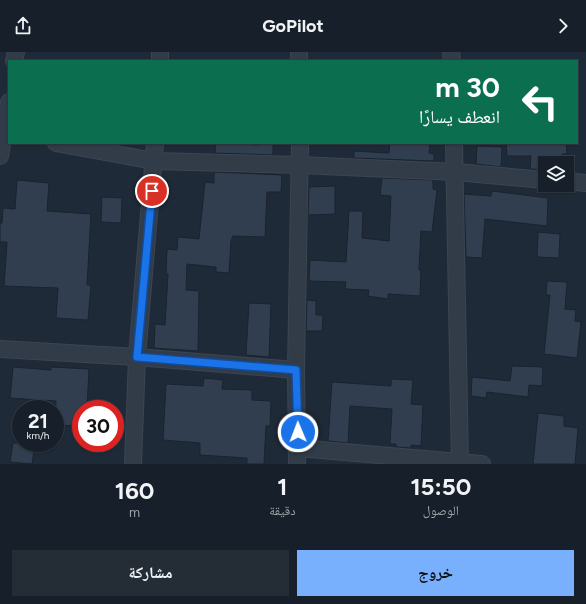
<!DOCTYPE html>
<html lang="ar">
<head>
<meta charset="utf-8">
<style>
  :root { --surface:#17202a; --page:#242d36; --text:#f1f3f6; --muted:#9ea3a8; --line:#363e47; --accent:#79b0fe }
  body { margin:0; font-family:Figtree,"Noto Naskh Arabic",sans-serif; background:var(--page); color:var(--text); direction:rtl; height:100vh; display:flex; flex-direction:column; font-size:15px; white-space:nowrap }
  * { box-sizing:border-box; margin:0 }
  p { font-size:13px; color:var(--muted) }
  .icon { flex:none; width:22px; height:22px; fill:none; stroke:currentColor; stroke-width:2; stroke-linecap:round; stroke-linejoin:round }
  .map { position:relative; height:412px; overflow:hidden; direction:ltr }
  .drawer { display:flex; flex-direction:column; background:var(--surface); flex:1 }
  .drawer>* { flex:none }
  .guide { position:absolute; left:8px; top:8px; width:570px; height:84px; border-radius:0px; box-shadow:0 1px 3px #0004,0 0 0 1px var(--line); direction:rtl; background:#0b6e4f; color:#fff; overflow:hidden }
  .buttons { position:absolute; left:538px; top:104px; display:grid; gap:8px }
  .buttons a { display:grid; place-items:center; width:36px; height:36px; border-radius:0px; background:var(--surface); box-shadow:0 1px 3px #0004,0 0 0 1px var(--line); font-size:20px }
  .speed { position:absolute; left:12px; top:348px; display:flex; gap:8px; font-size:20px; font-weight:700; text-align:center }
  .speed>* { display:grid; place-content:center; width:52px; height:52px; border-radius:50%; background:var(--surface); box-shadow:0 1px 3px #0004,0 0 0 1px var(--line); line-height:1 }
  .speed small { font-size:10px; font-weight:400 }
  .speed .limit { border:6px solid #d22; background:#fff; color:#111 }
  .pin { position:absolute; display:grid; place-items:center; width:34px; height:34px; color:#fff; margin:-17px; border:2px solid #fff; border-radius:50%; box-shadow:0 1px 4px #0007 }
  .me { position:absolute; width:44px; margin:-22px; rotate:359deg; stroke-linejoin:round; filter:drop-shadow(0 0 3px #0008) }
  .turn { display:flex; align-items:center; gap:14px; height:84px; padding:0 12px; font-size:18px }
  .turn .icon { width:52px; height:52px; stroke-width:2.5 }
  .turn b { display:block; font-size:28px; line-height:34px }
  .eta { display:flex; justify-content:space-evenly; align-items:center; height:68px; text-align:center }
  .eta b { font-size:24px; font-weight:700; line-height:28px }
  .button { display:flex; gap:8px; margin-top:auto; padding:8px 12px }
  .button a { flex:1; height:46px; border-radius:0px; background:var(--accent); color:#111; font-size:16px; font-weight:700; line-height:46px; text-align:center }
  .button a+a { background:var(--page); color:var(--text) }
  header { display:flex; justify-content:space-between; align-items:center; height:52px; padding:0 12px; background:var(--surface); font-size:18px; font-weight:700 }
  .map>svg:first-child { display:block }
  .building { fill:#303e4f; stroke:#1a232f }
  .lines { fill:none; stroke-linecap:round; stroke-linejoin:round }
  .minor-casing { stroke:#3c4552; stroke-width:18 }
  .minor { stroke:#323c49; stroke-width:16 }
  .route-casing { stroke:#114b97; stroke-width:10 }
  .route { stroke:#1a73e8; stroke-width:7 }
</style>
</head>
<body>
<header><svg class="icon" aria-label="forward" viewBox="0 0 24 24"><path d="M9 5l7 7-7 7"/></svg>GoPilot<svg class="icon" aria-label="share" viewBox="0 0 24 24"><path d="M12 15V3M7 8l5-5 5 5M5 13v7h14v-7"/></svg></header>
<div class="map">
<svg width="586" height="412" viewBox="0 0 586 412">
  <rect width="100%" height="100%" fill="#1f2a38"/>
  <g class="building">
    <polygon points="216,91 259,93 259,91 273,91 273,103 215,101"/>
    <polygon points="390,91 430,91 429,101 434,102 434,109 354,106 354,99 389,101"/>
    <polygon points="506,91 566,91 567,102 562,102 562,106 573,106 574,119 567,119 567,111 545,111 545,118 530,117 531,104 507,104"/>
    <polygon points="477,94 502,95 501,115 476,112"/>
    <polygon points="214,120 282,123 281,140 267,140 265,185 233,184 231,189 229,221 216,220 216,215 187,212 186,238 199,239 198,299 154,296 155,272 165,273 168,222 166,221 167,197 177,198 178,185 199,187 205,130 214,131"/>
    <polygon points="382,126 433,128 433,137 437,138 432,180 421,179 419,218 421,218 420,244 388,242 388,247 368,244 369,238 345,237 346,230 309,229 310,208 346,210 349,159 363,159 362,186 389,189 391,144 380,143"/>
    <polygon points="17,128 49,131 47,159 91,162 87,233 91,233 88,268 56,266 58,236 4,234 7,190 0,190 0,171 2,171 3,156 15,157"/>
    <polygon points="335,134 335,162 308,163 309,135"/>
    <polygon points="492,139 548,146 547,174 485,167 482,206 466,205 464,142 491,144"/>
    <polygon points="102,145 122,146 121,171 101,170"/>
    <polygon points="538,180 560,182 559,206 537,205"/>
    <polygon points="547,229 567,230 565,257 576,258 575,269 581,270 577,306 544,302 550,243 546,243"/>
    <polygon points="307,248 316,249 316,263 323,263 322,279 306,279"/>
    <polygon points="249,251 271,252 269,305 246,303"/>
    <polygon points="512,314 543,315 542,334 529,333 528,345 487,340 486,346 471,344 472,325 510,329"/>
    <polygon points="13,315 51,318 51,315 89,317 87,357 81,357 81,374 55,373 56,349 10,346"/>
    <polygon points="204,326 223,328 222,337 252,338 252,348 271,349 270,374 266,374 264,412 247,412 247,406 200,403 200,391 163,388 166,332 203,334"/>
    <polygon points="391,327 413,328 411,352 423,353 421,394 411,393 411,396 396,395 396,392 390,392 392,357 350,354 348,391 328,389 332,330 391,334"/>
    <polygon points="538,361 564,364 564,374 578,376 575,412 533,412"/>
    <polygon points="13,391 35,391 32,412 10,410"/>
  </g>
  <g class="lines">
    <defs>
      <g id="minor">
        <polyline points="299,0 299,9"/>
        <polyline points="451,0 452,9"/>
        <polyline points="14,9 16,0"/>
        <polyline points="160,9 160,0"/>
        <polyline points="56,91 154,109 300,113 456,120 545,128"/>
        <polyline points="454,91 460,412"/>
        <polyline points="0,104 9,50"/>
        <polyline points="567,129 586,131"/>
        <polyline points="0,297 137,305 296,318"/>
        <polyline points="298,396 482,412"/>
        <polyline points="133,412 137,305 155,91"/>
        <polyline points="297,412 296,318 300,91"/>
      </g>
    </defs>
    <use href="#minor" class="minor-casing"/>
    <use href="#minor" class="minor"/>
  </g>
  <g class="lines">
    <defs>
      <polyline id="route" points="152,139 137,305 296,318 298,380"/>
    </defs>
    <use href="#route" class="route-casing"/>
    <use href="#route" class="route"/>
  </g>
</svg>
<div class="buttons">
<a><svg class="icon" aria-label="layers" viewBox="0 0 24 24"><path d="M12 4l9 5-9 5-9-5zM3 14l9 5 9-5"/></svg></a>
</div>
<div class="speed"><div>21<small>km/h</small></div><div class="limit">30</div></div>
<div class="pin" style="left:152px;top:139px;background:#d93025"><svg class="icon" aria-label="arrive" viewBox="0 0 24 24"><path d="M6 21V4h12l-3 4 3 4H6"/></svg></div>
<svg class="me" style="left:298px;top:380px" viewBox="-20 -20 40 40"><circle r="17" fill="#1a73e8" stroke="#fff" stroke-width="3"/><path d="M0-11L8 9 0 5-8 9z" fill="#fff"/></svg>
<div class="guide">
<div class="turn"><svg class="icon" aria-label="left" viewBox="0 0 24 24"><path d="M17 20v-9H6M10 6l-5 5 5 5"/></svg><div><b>30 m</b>انعطف يسارًا</div></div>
</div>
</div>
<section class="drawer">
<div class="eta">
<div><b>15:50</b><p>الوصول</p></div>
<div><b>1</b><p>دقيقة</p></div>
<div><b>160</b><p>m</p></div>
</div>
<div class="button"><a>خروج</a><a>مشاركة</a></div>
</section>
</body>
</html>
